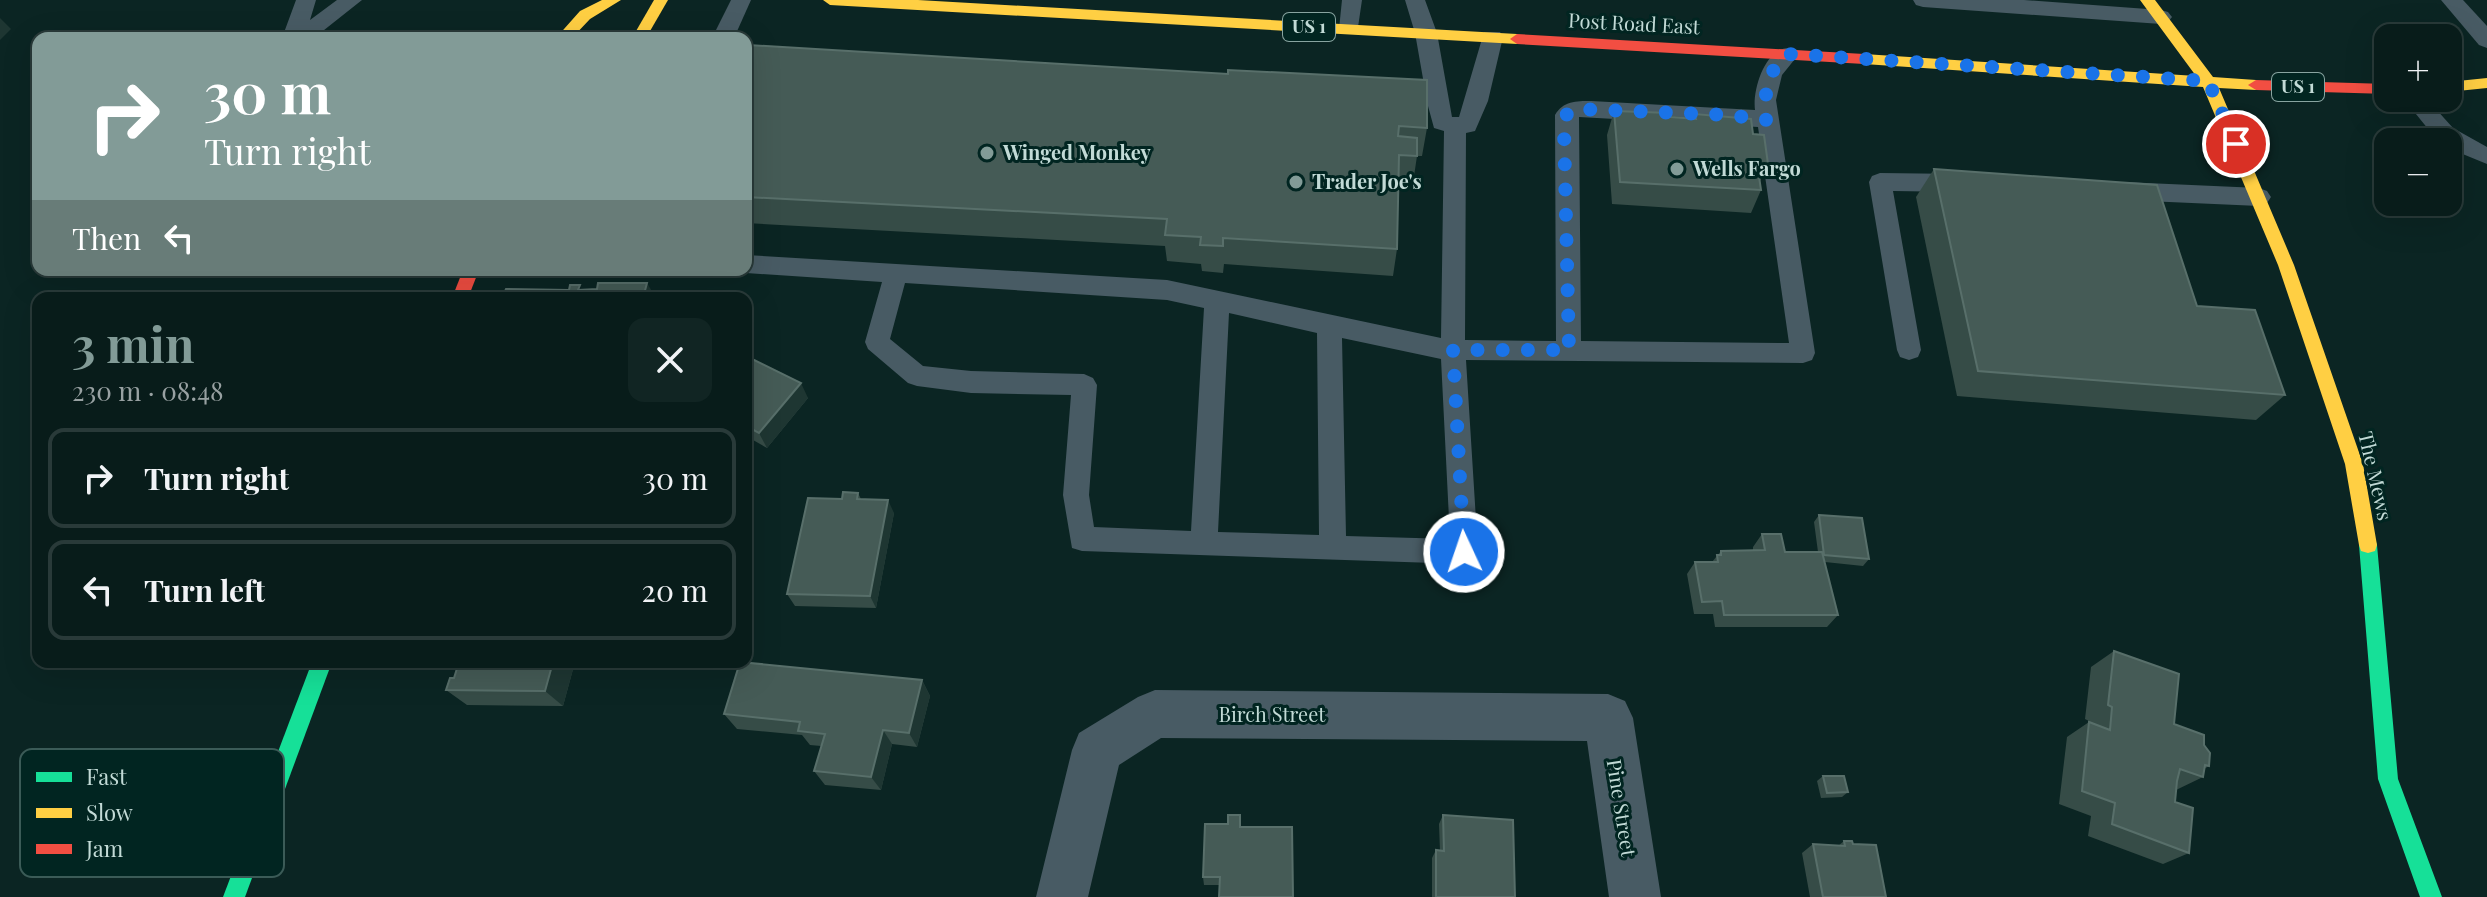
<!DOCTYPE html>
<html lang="en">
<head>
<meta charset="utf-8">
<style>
  :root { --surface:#081c1a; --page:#112523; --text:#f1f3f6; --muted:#98a1a2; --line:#293a39; --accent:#829b97 }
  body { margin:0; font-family:"Playfair Display",serif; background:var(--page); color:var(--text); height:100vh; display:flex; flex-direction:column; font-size:30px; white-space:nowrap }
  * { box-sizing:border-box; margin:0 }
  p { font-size:26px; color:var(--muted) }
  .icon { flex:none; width:44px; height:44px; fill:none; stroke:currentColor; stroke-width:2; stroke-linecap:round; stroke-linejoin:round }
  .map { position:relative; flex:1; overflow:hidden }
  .drawer { position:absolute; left:32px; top:292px; width:720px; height:376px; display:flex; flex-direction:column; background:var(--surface); border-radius:16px; box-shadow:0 8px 32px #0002,0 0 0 2px var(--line) }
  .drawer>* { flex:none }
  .banner { position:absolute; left:32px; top:32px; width:720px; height:244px; border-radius:16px; box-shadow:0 8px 32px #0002,0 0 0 2px var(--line); background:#829b97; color:#fff; overflow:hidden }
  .tools { position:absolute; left:2374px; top:24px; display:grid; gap:16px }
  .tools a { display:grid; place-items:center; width:88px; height:88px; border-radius:16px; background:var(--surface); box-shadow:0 8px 32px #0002,0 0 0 2px var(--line); font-size:40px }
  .pin { position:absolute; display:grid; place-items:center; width:68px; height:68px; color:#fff; margin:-34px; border:4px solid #fff; border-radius:50%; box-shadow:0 2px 8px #0007 }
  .me { position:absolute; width:88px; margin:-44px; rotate:357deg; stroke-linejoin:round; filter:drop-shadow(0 0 6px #0008) }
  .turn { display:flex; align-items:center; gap:28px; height:168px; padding:0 40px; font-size:36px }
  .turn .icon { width:104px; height:104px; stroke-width:2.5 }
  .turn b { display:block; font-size:56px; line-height:68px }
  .then { display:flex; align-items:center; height:76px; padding:0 40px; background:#0003; gap:16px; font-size:30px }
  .round { display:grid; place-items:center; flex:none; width:84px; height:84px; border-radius:16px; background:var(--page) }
  .summary { display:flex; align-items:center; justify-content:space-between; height:136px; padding:0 40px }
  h1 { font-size:48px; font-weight:700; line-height:60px; color:var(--accent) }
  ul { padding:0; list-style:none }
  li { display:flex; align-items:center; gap:24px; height:100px; margin:0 16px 12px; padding:0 24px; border:4px solid var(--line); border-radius:16px }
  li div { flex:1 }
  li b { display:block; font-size:30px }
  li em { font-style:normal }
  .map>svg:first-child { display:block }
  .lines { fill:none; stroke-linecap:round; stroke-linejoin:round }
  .lane { fill:#485b64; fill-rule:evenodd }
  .street { fill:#485b64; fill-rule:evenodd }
  .fast { fill:#16e098; fill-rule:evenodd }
  .slow { fill:#ffcf43; fill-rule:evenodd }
  .jam { fill:#f24e42; fill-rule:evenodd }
  .wall { fill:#364c47 }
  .shaded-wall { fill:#1e3632 }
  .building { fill:#455b56; stroke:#586f6a; stroke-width:2 }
  .route { stroke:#1a73e8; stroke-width:14; stroke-dasharray:0 25.2 }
  .poi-dot { fill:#829b97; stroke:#012521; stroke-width:3 }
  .labels { text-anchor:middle; stroke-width:6; stroke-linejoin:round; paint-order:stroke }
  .shield { fill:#012521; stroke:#88a4a0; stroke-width:2 }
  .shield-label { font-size:18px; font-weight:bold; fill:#c2dad6 }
  .street-label { font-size:20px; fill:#c2dad6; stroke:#012521 }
  .poi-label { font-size:20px; font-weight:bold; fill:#c2dad6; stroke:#012521; text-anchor:start }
  .key { fill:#012521; stroke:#3b5b57; stroke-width:2 }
  .key-label { font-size:22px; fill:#c2dad6 }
</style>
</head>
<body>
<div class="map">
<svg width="2487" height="897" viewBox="0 0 2487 897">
  <rect width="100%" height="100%" fill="#0b2523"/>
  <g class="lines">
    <g class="lane">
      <polygon points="296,0 316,0 310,20 337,0 362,0 314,38 282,38"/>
      <polygon points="731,0 751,0 734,38 712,38"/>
      <polygon points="1342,0 1362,0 1357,34 1343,34 1339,29"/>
      <path d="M1405,0H1425L1437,33L1452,117H1459L1484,32H1500L1503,37L1488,101L1475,131L1466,133L1465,340L1556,341L1555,115C1563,101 1576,101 1591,101L1755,110C1752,89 1767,40 1796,49L1799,54L1782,75L1776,100L1815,353L1812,360L1803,363L1466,360L1478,552L1474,561L1464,564L1082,551L1072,548L1063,495L1071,395L971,393L917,386L908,383L868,349L865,342L882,282L746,273L737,270H746V255L1167,280L1441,338L1444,131L1434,128L1428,106L1384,100L1381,94L1384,88L1392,86L1425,90L1415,33ZM1579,117L1758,127L1789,343L1581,341ZM905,283L1167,300L1204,308L1191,531L1094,527L1089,495L1097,385L1093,378L1084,374L971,371L923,366L890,339ZM1229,313L1317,333L1319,535L1218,532ZM1342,338L1441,359L1450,539L1346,536Z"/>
      <polygon points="1913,0 2024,0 2161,10 2168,12 2172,17 2168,22 2161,24 1923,7 1916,5"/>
      <polygon points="2441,0 2463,0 2487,26 2487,48 2479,45"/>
      <polygon points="2403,98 2426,98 2453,128 2487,147 2487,164 2448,148 2448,142 2437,140"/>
      <polygon points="1880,173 1961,174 1969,177 1972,183 1969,189 1961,192 1893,191 1921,350 1918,357 1909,360 1900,357 1897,350 1869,182 1872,176"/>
      <polygon points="2124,182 2259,188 2267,191 2271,197 2267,203 2259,206 2124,200 2116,197 2112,191 2116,185"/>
    </g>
    <polygon class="street" points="1155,690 1608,694 1625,701 1633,718 1661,897 1609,897 1587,741 1161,738 1119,765 1088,897 1036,897 1072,750 1079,733 1138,697"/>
    <g class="fast">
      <polygon points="2368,537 2375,539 2377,545 2398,779 2442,897 2420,897 2378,779 2359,545 2361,539"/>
      <polygon points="312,662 332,662 245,897 223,897"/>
    </g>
    <g class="slow">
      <polygon points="602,0 621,0 590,19 572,38 556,38 580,11"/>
      <polygon points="654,0 668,0 646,38 632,38"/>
      <polygon points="823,0 918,0 1517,34 1524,39 1517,44 830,5"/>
      <polygon points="2140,0 2155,0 2213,77 2256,80 2264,85 2256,90 2219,88 2294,265 2363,464 2377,545 2375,551 2368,553 2361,551 2359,545 2345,464 2278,265 2203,87 1864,64 1857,59 1864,54 2196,76"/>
      <polygon points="2487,78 2487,88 2448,92 2448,82"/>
    </g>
    <g class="jam">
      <polygon points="1517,34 1864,54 1871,59 1864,64 1517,44 1510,39"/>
      <polygon points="2256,80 2388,84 2388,94 2256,90 2248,85"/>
      <polygon points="463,270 479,270 468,298 452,298"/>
    </g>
  </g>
  <g class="wall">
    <polygon points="746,50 1427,128 1422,156 1417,156 1413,183 1398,182 1397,249 1393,276 1224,264 1223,273 1202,271 1201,264 1167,261 1165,246 746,223"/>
    <polygon points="1614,111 1694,118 1695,114 1753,134 1768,164 1760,181 1761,190 1751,213 1612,204 1607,135"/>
    <polygon points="1934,169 2197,306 2285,395 2256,420 1957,396 1916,197"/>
    <polygon points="746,356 808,398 767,448 746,436"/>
    <polygon points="858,493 861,499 894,513 876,608 795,606 787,594 842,499"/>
    <polygon points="1819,515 1869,559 1863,566 1825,562 1838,615 1827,627 1715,627 1713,614 1694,614 1687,574 1695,562 1712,562 1721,551 1753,550 1753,547 1762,534 1785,552 1818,552 1814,522"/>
    <polygon points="2114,651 2174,724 2204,745 2209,766 2204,769 2203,777 2176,790 2175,802 2189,853 2163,864 2088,836 2091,816 2059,804 2067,737 2089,722 2089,721 2085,719 2091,667"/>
    <polygon points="459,662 575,662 563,706 467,705 446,690 454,678"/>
    <polygon points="922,680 930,696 917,747 892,744 881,790 825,785 814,771 821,746 810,745 802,735 737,729 724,714"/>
    <polygon points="1823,776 1848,792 1842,797 1821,798 1817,781"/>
    <polygon points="1443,815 1515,897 1432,897 1432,858 1436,850 1440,851 1439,824"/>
    <polygon points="1240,827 1219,885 1204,885 1203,877"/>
    <polygon points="1844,841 1853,844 1886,897 1810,897 1802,853 1813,844 1838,846"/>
  </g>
  <g class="shaded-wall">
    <polygon points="0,18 11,29 0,40"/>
    <polygon points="647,283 656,298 643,298"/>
    <polygon points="801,383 808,398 767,448 759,433"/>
    <polygon points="888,500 894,513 876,608 870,596"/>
    <polygon points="553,662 575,662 563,706 545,691"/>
    <polygon points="922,680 930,696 917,747 909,733"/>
    <polygon points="883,730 892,744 881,790 871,777"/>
  </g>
  <g class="building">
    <polygon points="748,45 1228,74 1228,70 1427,80 1427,128 1399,126 1398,136 1417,138 1417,156 1399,155 1397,249 1223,238 1223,246 1200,245 1201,237 1165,235 1167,219 746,197 746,50"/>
    <polygon points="1614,111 1670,113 1671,117 1696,119 1695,114 1751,119 1753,134 1764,135 1768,164 1757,163 1761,190 1620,182"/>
    <polygon points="1934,169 2157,185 2197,306 2255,310 2285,395 1978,371"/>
    <polygon points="598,283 647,283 643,298 502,298 506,289 569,290 570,285 580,285 578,290 597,289"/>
    <polygon points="746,356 801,383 759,433 746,426"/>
    <polygon points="843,492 858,493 857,499 888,500 870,596 787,594 808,498 842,499"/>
    <polygon points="1819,515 1862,518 1869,559 1824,555"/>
    <polygon points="1762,534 1781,534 1785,552 1822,552 1838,615 1724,615 1722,601 1702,602 1695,562 1718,562 1717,555 1721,555 1721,551 1765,550"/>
    <polygon points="2114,651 2179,674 2174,724 2204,735 2204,745 2210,753 2209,766 2205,765 2203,777 2180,769 2177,781 2175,802 2193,808 2189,853 2112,824 2115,803 2082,791 2089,722 2110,730 2112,707 2108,705"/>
    <polygon points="459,662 553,662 545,691 446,690 450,678 454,678"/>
    <polygon points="740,662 922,680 909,733 883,730 871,777 814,771 825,734 798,731 800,722 724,714"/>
    <polygon points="1823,776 1844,776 1848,792 1827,793"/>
    <polygon points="1228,815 1240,815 1240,827 1292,827 1293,897 1219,897 1220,877 1203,877 1205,824 1228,824"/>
    <polygon points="1443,815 1513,820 1515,897 1436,897 1436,850 1444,851"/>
    <polygon points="1844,841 1852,841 1853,844 1876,845 1886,897 1823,897 1813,844 1845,846"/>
  </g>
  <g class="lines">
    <path class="route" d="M1464,552L1453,350H1569L1564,129L1566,115L1575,109L1729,115L1766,120C1764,94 1766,71 1788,54L2208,81L2236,144"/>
  </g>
  <g class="poi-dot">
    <circle cx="987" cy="153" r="8"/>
    <circle cx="1677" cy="169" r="8"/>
    <circle cx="1296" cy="182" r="8"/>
  </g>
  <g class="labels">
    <g class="shield">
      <rect x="1283" y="13" width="52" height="28" rx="6"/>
      <rect x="2272" y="73" width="52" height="28" rx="6"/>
    </g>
    <g class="shield-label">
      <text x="1309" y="33">US 1</text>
      <text x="2298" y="93">US 1</text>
    </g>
    <g class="street-label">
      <text transform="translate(1634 24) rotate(3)" y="7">Post Road East</text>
      <text transform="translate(2375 476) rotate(77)" y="7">The Mews</text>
      <text x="1272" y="722">Birch Street</text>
      <text transform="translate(1621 808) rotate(81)" y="7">Pine Street</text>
    </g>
    <g class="poi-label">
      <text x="1003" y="160">Winged Monkey</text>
      <text x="1693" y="176">Wells Fargo</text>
      <text x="1312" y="189">Trader Joe's</text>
    </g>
  </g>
  <rect x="20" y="749" width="264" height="128" rx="12" class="key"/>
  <rect x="36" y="772" width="36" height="10" fill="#16e098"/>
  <rect x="36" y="808" width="36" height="10" fill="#ffcf43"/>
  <rect x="36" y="844" width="36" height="10" fill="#f24e42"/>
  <g class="key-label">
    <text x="86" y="785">Fast</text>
    <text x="86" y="821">Slow</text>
    <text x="86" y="857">Jam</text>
  </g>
</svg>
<div class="tools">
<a>+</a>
<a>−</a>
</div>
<div class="pin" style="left:2236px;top:144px;background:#d93025"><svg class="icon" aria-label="arrive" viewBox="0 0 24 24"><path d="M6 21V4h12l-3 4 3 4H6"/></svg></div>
<svg class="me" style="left:1464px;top:552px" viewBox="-20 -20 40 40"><circle r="17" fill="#1a73e8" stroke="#fff" stroke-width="3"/><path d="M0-11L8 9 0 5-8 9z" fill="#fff"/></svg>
<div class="banner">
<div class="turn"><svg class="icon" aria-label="right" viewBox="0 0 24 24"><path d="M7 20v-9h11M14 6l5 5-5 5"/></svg><div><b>30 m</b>Turn right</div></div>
<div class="then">Then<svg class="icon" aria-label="left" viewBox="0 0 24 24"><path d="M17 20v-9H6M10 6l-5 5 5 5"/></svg></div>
</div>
<section class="drawer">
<div class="summary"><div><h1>3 min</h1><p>230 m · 08:48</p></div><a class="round"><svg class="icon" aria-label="close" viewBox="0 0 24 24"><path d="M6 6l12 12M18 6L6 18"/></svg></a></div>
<ul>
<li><svg class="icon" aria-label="right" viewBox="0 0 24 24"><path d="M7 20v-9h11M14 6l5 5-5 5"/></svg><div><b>Turn right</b></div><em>30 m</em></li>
<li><svg class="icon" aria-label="left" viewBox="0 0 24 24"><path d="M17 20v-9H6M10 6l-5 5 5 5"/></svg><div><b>Turn left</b></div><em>20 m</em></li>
</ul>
</section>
</div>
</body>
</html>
